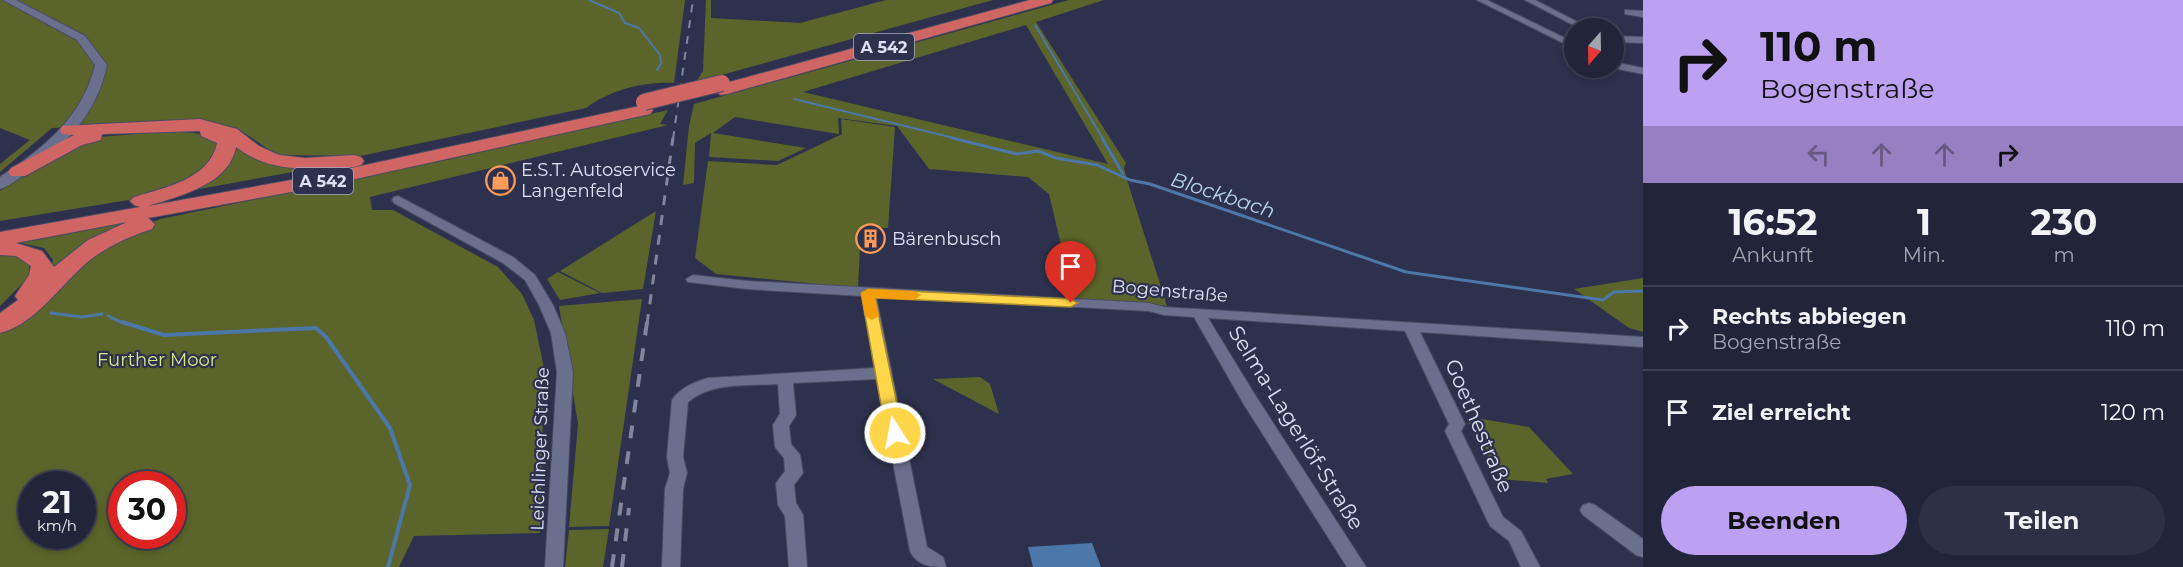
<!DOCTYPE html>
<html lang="de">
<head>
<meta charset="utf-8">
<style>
  :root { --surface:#22253a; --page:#2e3145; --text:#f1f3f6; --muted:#a2a5af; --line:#3f4254; --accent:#bca0f2 }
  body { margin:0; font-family:Montserrat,sans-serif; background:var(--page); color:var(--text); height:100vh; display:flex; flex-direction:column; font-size:22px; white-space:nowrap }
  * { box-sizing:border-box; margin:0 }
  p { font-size:20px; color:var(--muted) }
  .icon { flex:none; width:33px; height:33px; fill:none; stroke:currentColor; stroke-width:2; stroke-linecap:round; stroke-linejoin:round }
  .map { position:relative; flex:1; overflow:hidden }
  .drawer { display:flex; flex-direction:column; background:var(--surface); width:540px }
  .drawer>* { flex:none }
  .hud { background:#bca0f2; color:#111; overflow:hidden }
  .needle { width:39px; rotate:200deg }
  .tools { position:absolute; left:1564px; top:18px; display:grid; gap:12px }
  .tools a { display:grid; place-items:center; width:60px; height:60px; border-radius:50%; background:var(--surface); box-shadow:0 3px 9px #0003,0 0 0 2px var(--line); font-size:30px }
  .speed { position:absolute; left:18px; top:471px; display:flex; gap:12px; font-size:30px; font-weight:700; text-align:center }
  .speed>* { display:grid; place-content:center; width:78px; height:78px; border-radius:50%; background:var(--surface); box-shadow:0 3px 9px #0003,0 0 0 2px var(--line); line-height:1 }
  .speed small { font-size:15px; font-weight:400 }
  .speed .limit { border:9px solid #d22; background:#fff; color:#111 }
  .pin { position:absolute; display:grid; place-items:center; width:51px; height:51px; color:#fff; margin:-62px -26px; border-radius:50% 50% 50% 0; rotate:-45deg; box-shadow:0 0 6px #0007 }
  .pin .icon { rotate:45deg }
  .me { position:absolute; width:66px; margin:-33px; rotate:349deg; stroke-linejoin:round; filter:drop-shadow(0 0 4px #0008) }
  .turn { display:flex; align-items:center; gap:21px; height:126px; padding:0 18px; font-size:27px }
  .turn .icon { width:78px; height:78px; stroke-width:2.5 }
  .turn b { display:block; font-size:42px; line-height:51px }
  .lanes { display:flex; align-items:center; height:57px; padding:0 18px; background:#0003; justify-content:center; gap:30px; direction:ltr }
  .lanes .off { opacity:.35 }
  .eta { display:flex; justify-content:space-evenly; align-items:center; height:102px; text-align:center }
  .eta b { font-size:36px; font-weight:700; line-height:42px }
  .primary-button { display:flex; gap:12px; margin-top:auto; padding:12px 18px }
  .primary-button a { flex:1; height:69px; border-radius:36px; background:var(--accent); color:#111; font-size:24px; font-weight:700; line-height:69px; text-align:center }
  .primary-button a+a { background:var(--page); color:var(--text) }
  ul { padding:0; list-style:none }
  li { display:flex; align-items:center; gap:18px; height:84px; padding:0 18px; border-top:2px solid var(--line) }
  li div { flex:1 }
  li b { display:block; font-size:22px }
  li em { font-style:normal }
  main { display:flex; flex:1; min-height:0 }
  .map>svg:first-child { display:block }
  .green { fill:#5b642a; fill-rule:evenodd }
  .water { fill:#4b77a9 }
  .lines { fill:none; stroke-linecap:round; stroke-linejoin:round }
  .stream-far2 { stroke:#4b77a9; stroke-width:2 }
  .stream-far1 { stroke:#4b77a9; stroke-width:3 }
  .stream { stroke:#4b77a9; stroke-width:4 }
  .building { fill:#63538c; stroke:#9991b2; stroke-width:1.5 }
  .minor-casing { stroke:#4a4d64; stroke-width:2 }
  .secondary-casing { stroke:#4a4d64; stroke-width:2 }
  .motorway-casing { stroke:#4a4d64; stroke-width:2 }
  .minor { fill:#6b6f8e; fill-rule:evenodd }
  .secondary { fill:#6b6f8e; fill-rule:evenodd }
  .motorway { fill:#d06663; fill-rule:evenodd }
  .rail-far2 { stroke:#82859c; stroke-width:2; stroke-dasharray:8 8; stroke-linecap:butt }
  .rail-far1 { stroke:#82859c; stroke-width:3; stroke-dasharray:10 10; stroke-linecap:butt }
  .rail { stroke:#82859c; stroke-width:4; stroke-dasharray:13 13; stroke-linecap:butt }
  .motorway-bridge-casing { stroke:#4a4d64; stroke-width:18; stroke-linecap:butt }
  .motorway-bridge { stroke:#d06663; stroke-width:16 }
  .route { fill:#ffd54a; stroke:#a68a30; stroke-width:1.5 }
  .slow { fill:#f59e0b }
  .labels { text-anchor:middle; stroke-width:4.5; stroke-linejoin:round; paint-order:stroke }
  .shield { fill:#2e314d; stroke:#a8acc0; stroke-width:1.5 }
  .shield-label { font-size:16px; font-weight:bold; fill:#dde0f2 }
  .poi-label { font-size:18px; fill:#dde0f2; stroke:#2e314d; text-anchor:start }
  .street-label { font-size:18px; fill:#dde0f2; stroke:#2e314d }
  .park-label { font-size:18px; fill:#d7e787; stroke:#2e314d }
  .water-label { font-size:20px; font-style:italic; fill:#b9d2f0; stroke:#2e314d }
  .near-street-label { font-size:21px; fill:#dde0f2; stroke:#2e314d }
</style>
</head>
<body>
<main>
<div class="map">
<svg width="1643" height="567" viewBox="0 0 1643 567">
  <rect width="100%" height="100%" fill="#2e314d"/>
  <g class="green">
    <path d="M0,0H685L674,83C644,81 610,90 586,108L360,156L277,155L237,128L203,120L52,128L0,172V164L30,140L0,128Z"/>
    <polygon points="706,0 711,0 711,18 800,23 886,0 993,0 696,82 703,71"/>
    <path d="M1069,0H1104L1036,22L1126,163L1124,168L1127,180L1167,306L1074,300L1049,194L1028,177L929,169L897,126L838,118L839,134L735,117L713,133L806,148L778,161L709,157L711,133L695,143L694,183L683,185L689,126L694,104ZM1026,25L1108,164L803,92Z"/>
    <path d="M668,110L660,124L668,125L370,197L372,210H393L498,267L522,294L534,320L544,368L540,533L414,536L399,567H0V329C50,286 98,242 160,219L446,160ZM32,484H82V536H32ZM122,484H172V536H122Z"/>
    <polygon points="841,119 895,127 888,228 861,227 858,288 716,274 695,258 708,161 777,165 842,134"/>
    <polygon points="174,131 210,135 220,140 208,171 147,197 0,221 0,191 45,161 99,137"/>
    <polygon points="236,142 250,155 320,167 172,194 223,167 233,156"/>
    <polygon points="656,211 643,289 602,293 560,271"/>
    <polygon points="145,219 47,281 53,260 44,248 21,243"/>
    <polygon points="0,254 10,254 29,261 29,277 0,306"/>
    <polygon points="558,272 600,293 560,300 547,279"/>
    <polygon points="1643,278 1643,332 1629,328 1574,289"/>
    <polygon points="642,299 609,526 569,527 578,424 559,306"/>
    <polygon points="980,377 990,384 999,414 933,379"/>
    <polygon points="1470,417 1529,427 1573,474 1546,479 1548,483 1500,479 1467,420"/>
    <polygon points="609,529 603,567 565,567 569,530"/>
  </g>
  <polygon class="water" points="1092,543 1101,567 1033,567 1028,547"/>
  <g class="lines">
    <g class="stream-far2">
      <polyline points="589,0 619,13 625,23 639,28 660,55 661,64 657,70"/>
      <polyline points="1035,25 1103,139"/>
      <polyline points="794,99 958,139"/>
    </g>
    <g class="stream-far1">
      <polyline points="952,138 1017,154 1038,151 1056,158 1097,165 1130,180 1150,184 1406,272 1603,300 1614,292 1643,291"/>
      <polyline points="1102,138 1123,174"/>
      <polyline points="51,313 82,317 102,314"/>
      <polyline points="108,316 125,324"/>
    </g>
    <polyline class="stream" points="122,322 164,335 316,328 326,337 390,428 410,485 388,567"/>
  </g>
  <polygon class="building" points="861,232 883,235 882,244 859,244"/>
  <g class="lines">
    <defs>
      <g id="minor">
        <polygon points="1477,0 1487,0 1575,43 1575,49"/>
        <polygon points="1525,0 1535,0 1589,28 1579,28"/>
        <polygon points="1625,10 1643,11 1643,17 1625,14"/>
        <polygon points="1614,36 1643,37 1643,43 1614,42"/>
        <polygon points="1614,62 1643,68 1643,74 1613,68"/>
        <polygon points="398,196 513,257 535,275 553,305 565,333 573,372 563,567 545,567 557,372 551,333 539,305 525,280 503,263 394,203 392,200 394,197"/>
        <path d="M693,275L747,281L1149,303L1164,307L1643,337V347L1420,332L1465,424L1461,431L1503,517L1521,531L1540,567H1521L1509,541L1491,527L1488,522L1445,431L1449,424L1405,331L1208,318L1255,395L1366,567H1347L1243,403L1194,317L1164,315L1149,311L876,296L927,547L943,557L946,567C931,567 917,566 910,551L877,379L793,383L796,415L789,426L791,444L800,455L803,473L794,485L796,503L803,515L807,567H789L785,516L778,505L776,483L785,471L784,458L775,447L773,425L780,414L778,384C747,386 712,382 688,402L683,457L687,473L683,489L680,567H662L665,489L670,473L667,457L672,400C680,388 694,382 708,378L875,368L862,296L747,289L688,282L686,279Z"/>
        <polygon points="1589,503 1595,505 1643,539 1643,557 1636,555 1583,515 1580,510 1583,505"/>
      </g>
      <path id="secondary" d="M3,0H16L85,36L107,65C97,113 67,144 28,172C19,178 10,186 0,189V177C44,148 82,118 95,65L77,40Z"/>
      <g id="motorway">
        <polygon points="1030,0 1053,0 1051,3 727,94 721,95 712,90 715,86"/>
        <path d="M644,105L653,110L650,114L319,187L148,218L155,224L152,229C130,236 108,246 90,260C62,283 36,324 0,333V313L18,300L15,296L29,275L31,266L16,256L0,255V232L140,207L134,205L130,201L134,197C164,188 210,179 217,143L201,136L200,131L102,134L101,140L82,145L25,176H11L8,172L11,168L74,135L62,134L60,130L62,126L200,119L237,129L259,146L279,155L305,158L354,155L361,157L364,161L361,165L354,167C313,169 270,174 236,147C229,185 179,196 148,206L319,175ZM127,222L88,240L54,267L42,251L16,243Z"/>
      </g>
    </defs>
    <use href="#minor" class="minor-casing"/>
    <use href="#secondary" class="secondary-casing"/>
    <use href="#motorway" class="motorway-casing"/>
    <use href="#minor" class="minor"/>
    <use href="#secondary" class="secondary"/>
    <use href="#motorway" class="motorway"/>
    <polyline class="rail-far2" points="673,139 693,0"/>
    <polyline class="rail-far1" points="647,324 673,138"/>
    <g class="rail">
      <polyline points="612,567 647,322"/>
      <polyline points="622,567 629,508"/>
    </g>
    <defs>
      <polyline id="motorway-bridge" points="644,102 722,83"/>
    </defs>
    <use href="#motorway-bridge" class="motorway-bridge-casing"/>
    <use href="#motorway-bridge" class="motorway-bridge"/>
  </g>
  <polygon class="route" points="868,289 1071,299 1078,303 1071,307 875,298 903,433 895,439 886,433 861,293"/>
  <polygon class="slow" points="868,289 914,291 921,295 914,300 875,298 879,316 872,320 865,316 861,293"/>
  <defs>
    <symbol id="shop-ring" viewBox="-11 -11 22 22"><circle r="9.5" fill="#2e314d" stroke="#fe9b59" stroke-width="1.5"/><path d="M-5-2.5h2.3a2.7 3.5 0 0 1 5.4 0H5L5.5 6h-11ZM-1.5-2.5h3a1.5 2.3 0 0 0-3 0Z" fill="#fe9b59"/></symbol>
    <symbol id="building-ring" viewBox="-11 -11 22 22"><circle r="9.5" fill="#2e314d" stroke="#fe9b59" stroke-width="1.5"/><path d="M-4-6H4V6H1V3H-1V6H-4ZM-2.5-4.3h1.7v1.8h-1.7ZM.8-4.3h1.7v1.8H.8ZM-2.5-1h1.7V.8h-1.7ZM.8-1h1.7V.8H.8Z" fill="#fe9b59"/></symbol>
  </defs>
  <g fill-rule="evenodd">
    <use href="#shop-ring" x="484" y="164" width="33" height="33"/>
    <use href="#building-ring" x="854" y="222" width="33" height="33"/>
  </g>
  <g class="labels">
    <g class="shield">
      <rect x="854" y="34" width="60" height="26" rx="4.5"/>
      <rect x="293" y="168" width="60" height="26" rx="4.5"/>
    </g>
    <g class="shield-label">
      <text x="884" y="53">A 542</text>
      <text x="323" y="187">A 542</text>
    </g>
    <g class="poi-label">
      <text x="521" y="176">E.S.T. Autoservice<tspan x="521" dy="21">Langenfeld</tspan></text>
      <text x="892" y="245">Bärenbusch</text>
    </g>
    <g class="street-label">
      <text transform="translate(1170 291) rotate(5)" y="6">Bogenstraße</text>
      <text transform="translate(540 449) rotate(-88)" y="6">Leichlinger Straße</text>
    </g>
    <g class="park-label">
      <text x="157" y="366">Further Moor</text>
    </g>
    <g class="water-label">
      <text transform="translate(1223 195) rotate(18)" y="7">Blockbach</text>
    </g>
    <g class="near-street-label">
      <text transform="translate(1479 426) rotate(67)" y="7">Goethestraße</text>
      <text transform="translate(1296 428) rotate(58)" y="7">Selma-Lagerlöf-Straße</text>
    </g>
  </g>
</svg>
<div class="tools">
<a><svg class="needle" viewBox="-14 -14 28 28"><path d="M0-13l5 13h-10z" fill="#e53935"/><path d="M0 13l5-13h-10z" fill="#a2a5af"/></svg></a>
</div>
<div class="speed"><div>21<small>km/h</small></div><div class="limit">30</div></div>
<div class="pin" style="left:1071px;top:303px;background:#d93025"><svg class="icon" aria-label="arrive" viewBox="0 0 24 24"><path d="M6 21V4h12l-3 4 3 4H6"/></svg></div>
<svg class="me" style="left:895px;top:433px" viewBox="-20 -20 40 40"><circle r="17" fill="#ffd54a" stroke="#fff" stroke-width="3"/><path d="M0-11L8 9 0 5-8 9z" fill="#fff"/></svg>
</div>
<section class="drawer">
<div class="hud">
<div class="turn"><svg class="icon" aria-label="right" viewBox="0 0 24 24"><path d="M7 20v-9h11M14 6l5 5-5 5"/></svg><div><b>110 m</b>Bogenstraße</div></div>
<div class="lanes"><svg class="icon off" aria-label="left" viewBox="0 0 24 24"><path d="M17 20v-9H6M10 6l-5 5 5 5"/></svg><svg class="icon off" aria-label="ahead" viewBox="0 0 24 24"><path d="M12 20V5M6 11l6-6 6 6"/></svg><svg class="icon off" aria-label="ahead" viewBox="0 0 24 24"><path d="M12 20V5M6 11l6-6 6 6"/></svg><svg class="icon" aria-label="right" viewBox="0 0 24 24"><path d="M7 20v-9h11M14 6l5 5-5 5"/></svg></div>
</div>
<div class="eta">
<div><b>16:52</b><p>Ankunft</p></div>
<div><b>1</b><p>Min.</p></div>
<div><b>230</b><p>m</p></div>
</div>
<ul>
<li><svg class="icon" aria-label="right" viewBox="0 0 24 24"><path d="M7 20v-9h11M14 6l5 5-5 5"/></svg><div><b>Rechts abbiegen</b><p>Bogenstraße</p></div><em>110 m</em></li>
<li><svg class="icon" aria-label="arrive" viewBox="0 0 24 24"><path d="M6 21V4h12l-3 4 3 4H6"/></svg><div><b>Ziel erreicht</b></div><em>120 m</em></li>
</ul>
<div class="primary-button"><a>Beenden</a><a>Teilen</a></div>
</section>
</main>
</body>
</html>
